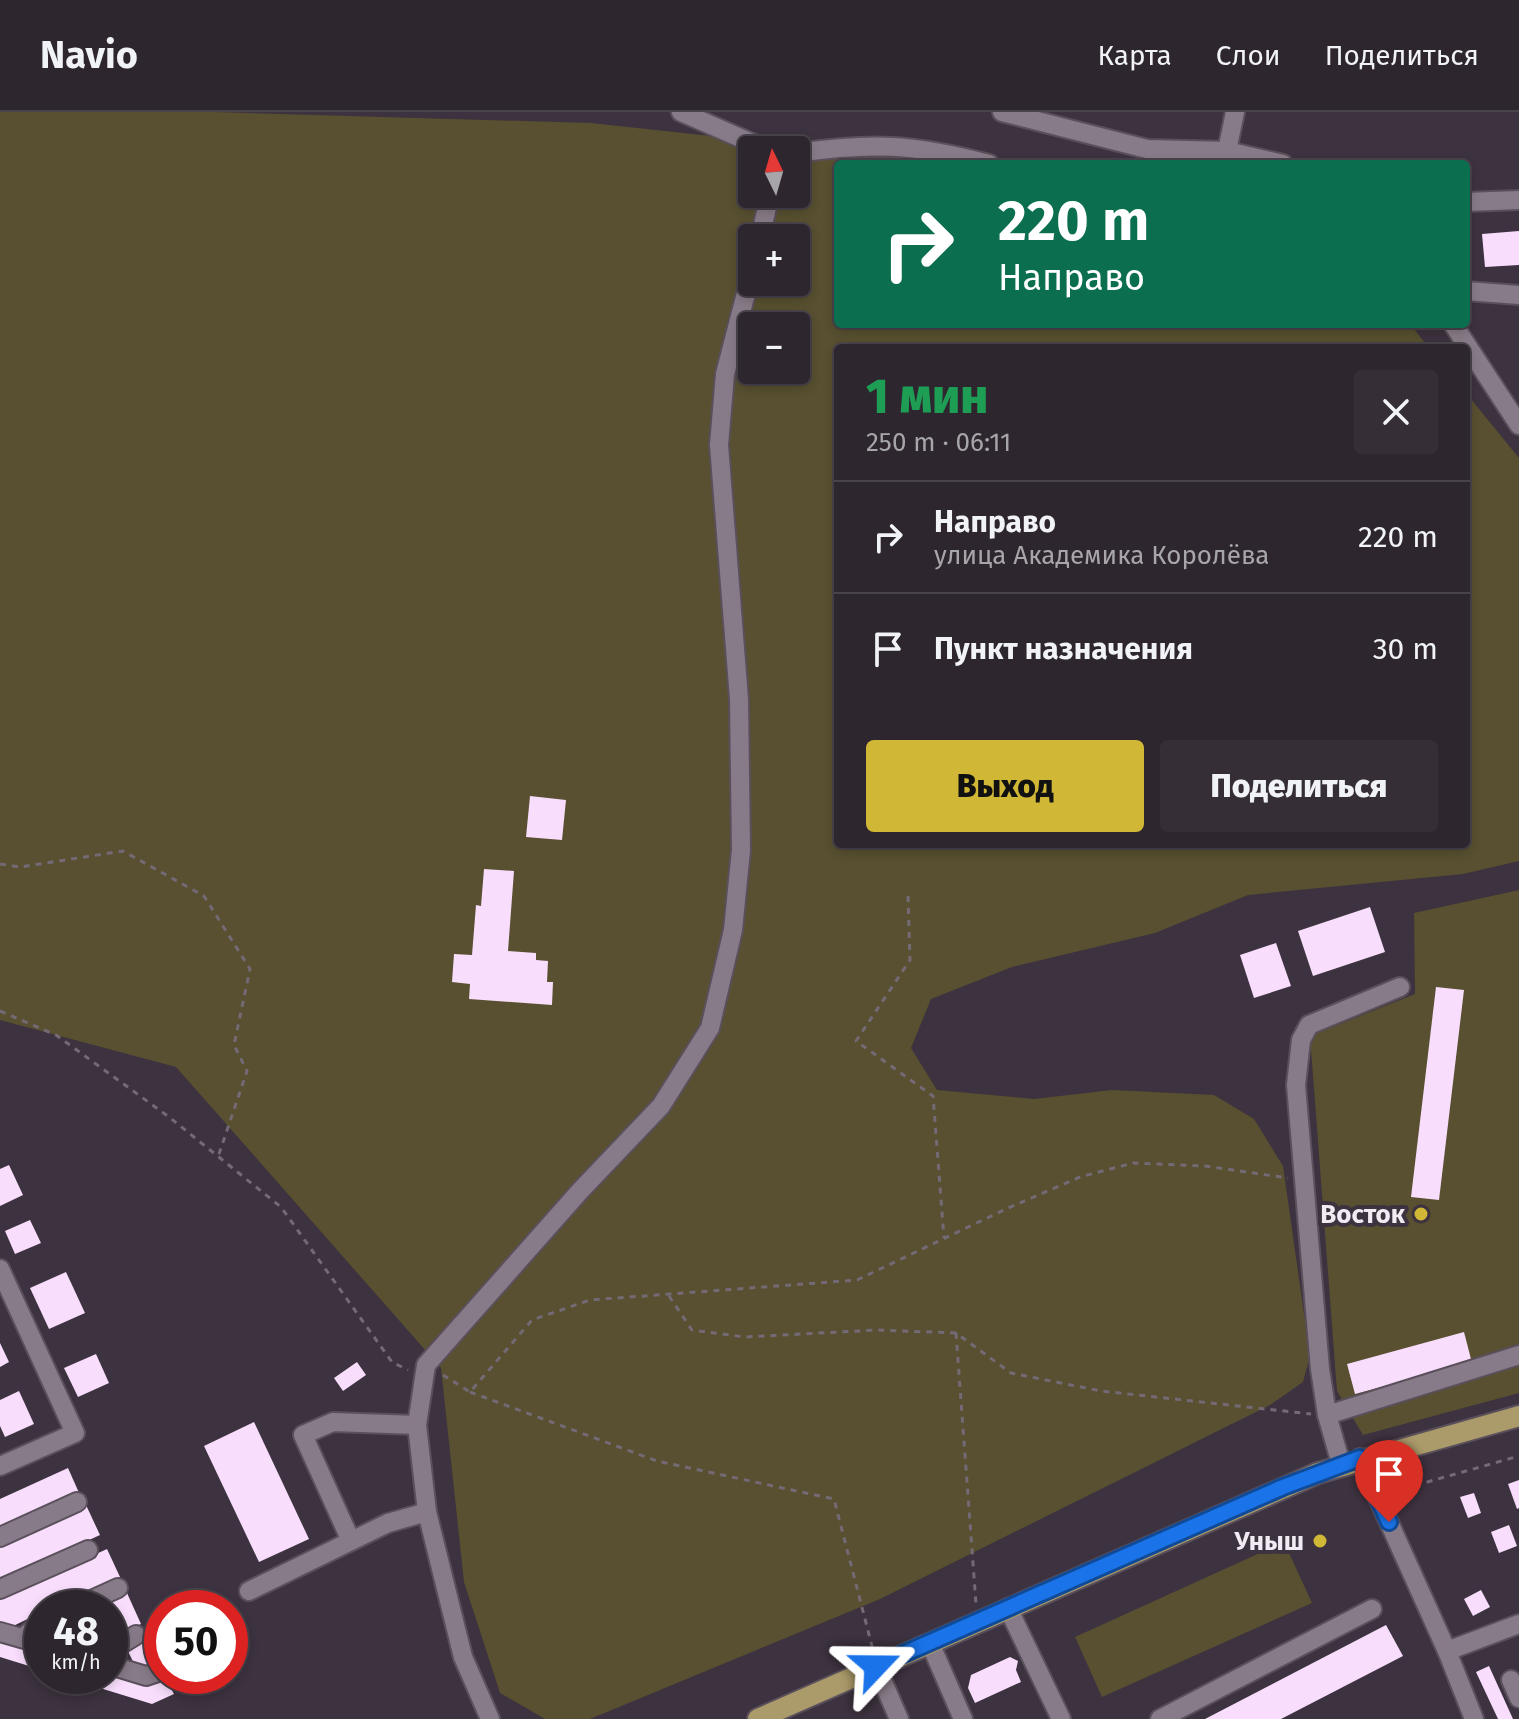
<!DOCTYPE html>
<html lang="ru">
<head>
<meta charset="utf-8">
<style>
  :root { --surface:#2e262f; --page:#362e37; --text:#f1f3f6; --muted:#a7a5aa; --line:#49434b; --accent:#d1b736 }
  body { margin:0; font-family:"Fira Sans",sans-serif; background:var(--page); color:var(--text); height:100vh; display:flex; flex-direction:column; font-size:30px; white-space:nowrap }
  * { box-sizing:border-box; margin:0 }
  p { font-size:26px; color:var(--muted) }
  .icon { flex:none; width:44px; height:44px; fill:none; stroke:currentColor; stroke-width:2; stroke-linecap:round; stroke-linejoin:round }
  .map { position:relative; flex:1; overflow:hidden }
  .sheet { position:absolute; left:834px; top:232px; width:636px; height:504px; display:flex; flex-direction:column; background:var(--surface); border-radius:8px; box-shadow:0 4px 12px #0003,0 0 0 2px var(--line) }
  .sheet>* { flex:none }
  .guide { position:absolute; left:834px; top:48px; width:636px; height:168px; border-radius:8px; box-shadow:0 4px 12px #0003,0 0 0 2px var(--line); background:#0b6e4f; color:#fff; overflow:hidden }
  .needle { width:52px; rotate:355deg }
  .buttons { position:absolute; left:738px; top:24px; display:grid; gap:16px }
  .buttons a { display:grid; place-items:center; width:72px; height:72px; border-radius:8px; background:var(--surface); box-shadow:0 4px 12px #0003,0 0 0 2px var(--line); font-size:40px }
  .speed { position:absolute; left:24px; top:1478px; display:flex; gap:16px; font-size:40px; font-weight:700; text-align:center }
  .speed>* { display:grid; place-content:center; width:104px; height:104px; border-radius:50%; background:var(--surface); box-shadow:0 4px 12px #0003,0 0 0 2px var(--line); line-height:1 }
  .speed small { font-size:20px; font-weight:400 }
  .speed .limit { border:12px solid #d22; background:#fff; color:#111 }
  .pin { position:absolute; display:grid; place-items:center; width:68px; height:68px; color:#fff; margin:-82px -34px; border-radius:50% 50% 50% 0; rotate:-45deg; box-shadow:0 0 8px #0007 }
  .pin .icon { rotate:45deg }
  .me { position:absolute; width:88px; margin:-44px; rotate:67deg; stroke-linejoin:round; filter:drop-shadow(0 0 6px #0008) }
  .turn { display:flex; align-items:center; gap:28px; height:168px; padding:0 32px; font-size:36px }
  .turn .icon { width:104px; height:104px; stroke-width:2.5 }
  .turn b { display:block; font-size:56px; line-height:68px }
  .round { display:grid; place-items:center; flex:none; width:84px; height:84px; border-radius:8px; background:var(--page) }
  .overview { display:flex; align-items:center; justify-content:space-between; height:136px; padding:0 32px }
  h1 { font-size:48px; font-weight:800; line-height:60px; color:#1e9e55 }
  .action { display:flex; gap:16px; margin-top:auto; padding:16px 32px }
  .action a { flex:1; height:92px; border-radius:8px; background:var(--accent); color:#111; font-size:32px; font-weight:800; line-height:92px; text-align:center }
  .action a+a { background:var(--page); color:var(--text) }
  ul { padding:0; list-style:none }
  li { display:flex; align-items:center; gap:24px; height:112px; padding:0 32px; border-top:2px solid var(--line) }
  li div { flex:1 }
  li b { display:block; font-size:30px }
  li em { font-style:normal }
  header { display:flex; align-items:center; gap:48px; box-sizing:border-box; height:112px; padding:0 40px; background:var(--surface); border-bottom:2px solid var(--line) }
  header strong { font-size:38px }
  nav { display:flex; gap:44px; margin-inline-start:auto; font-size:28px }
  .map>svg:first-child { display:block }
  .green { fill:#585030; fill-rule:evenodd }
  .building { fill:#f8defc }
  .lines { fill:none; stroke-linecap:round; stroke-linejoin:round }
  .minor-casing { stroke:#5a505b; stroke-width:22 }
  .major-casing { stroke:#5a505b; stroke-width:24 }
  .path { stroke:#736a75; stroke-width:3; stroke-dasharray:6 6; stroke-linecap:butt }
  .minor { stroke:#887b89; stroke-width:18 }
  .major { stroke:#ab9a6a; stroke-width:20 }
  .route-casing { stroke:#114b97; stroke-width:20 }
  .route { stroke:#1a73e8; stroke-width:14 }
  .poi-dot { fill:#d1b736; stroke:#3d323f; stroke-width:3 }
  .labels { text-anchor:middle; stroke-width:8; stroke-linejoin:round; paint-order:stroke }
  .poi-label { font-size:26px; font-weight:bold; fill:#f2ebf3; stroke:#3d323f; text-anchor:end }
</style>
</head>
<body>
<header>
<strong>Navio</strong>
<nav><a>Карта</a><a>Слои</a><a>Поделиться</a></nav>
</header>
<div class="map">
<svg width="1519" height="1607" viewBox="0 0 1519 1607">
  <rect width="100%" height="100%" fill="#3d323f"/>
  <g class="green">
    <path d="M0,0H214L591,11L940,49L952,52H838V212H1410L1429,236H838V732H1466V281L1519,346V749L1463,762L1248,783L1155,821L1012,855L931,887L911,936L937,978L1034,987L1112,978L1214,983L1254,1007L1283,1054L1310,1244L1303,1270L1270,1293L880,1487L590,1607H545L500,1581L464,1470L441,1256L176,955L0,908ZM752,38H796V82H752ZM752,126H796V170H752ZM752,214H796V258H752Z"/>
    <polygon points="1519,778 1519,1281 1363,1323 1337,1279 1310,924 1415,882 1414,801"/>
    <polygon points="1284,1430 1312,1491 1102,1585 1075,1525"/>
  </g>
  <g class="building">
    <polygon points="1519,119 1519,153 1485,155 1482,122"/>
    <polygon points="530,684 566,688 562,728 526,725"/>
    <polygon points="484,757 514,759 508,839 536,841 536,848 548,849 547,870 553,870 552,893 469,887 470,872 452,870 454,842 472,843 476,793 481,794"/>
    <polygon points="1370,795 1385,840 1313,864 1298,819"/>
    <polygon points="1276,831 1291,874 1254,886 1240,843"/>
    <polygon points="1436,875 1464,878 1439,1088 1411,1085"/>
    <polygon points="9,1053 23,1083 0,1094 0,1057"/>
    <polygon points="30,1108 41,1131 15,1142 5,1119"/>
    <polygon points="66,1160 85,1201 49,1217 30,1176"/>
    <polygon points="1464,1220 1472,1251 1355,1282 1347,1252"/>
    <polygon points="0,1231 9,1250 0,1255"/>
    <polygon points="96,1242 109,1271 78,1285 64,1256"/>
    <polygon points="357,1250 366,1263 343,1279 334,1266"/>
    <polygon points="19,1279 34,1312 5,1325 0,1314 0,1288"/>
    <polygon points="254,1310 309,1427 259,1450 204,1334"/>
    <polygon points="68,1356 80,1383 0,1420 0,1387"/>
    <polygon points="1519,1368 1519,1396 1517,1397 1508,1372"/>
    <polygon points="1474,1381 1481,1401 1468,1406 1460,1385"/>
    <polygon points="86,1393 100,1423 0,1469 0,1432"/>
    <polygon points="1509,1413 1517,1434 1499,1441 1491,1420"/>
    <polygon points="107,1437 120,1465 51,1496 42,1496 42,1500 9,1516 0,1513 0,1486"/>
    <polygon points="1481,1478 1490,1495 1473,1504 1464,1487"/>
    <polygon points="127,1481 141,1512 110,1526 110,1496 94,1496"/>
    <polygon points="1386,1513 1403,1544 1281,1607 1205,1607"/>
    <polygon points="0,1526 42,1539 42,1558 0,1545"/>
    <polygon points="148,1526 158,1548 137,1558 126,1535"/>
    <polygon points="1010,1545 1018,1549 1016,1558 1021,1570 975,1591 968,1576 971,1563"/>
    <polygon points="1489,1554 1513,1607 1498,1607 1476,1560"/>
    <polygon points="110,1560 144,1571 164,1564 174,1582 152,1592 64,1565 110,1564"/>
  </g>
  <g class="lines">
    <defs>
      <g id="minor">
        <polyline points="681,0 768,38"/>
        <polyline points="1002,0 1147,37 1227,39 1283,52"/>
        <polyline points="1227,39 1235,0"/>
        <path d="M796,41C873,30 914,32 989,52"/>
        <polyline points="1466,90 1519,88"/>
        <polyline points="760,126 770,82"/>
        <polyline points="1466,179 1519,183"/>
        <polyline points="1453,212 1519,313"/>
        <polyline points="0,1157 75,1321 0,1354"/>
        <polyline points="1327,1303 1519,1243"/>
        <polyline points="1360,1346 1447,1539 1474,1607"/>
        <polyline points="1341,1352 1327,1303 1320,1257 1296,973 1301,928 1309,913 1400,875"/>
        <polyline points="0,1425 77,1390"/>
        <polyline points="351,1429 303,1323 333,1310 417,1313"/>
        <polyline points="0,1477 88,1438"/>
        <polyline points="249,1479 388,1411 427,1400"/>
        <polyline points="74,1496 118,1476"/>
        <polyline points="1008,1496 1061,1607"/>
        <polyline points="0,1520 42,1532"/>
        <polyline points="22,1526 42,1510"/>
        <polyline points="930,1531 963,1607"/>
        <polyline points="110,1539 136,1523"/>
        <polyline points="1447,1539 1519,1512"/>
        <polyline points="110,1553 146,1564 155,1561"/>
        <polyline points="876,1554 899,1607"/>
        <polyline points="1511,1568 1519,1586"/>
        <polyline points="490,1607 463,1545 427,1400 417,1313 426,1253 580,1079 661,994 710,916 733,818 741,738 739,587 719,333 725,262 752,158"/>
        <polyline points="1160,1607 1372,1497"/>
      </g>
      <polyline id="major" points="758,1607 1318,1361 1519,1304"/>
    </defs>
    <use href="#minor" class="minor-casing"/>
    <use href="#major" class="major-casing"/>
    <g class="path">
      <polyline points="0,752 20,755 123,739 204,784 250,857 234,933 247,959 218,1045"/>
      <polyline points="908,784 910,848 856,929 933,984 944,1126"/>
      <polyline points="0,899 56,923 169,1005 281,1095 392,1250 408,1258"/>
      <polyline points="669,1184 692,1218 745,1225 877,1218 956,1221 1011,1261 1101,1279 1311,1302"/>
      <polyline points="956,1221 976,1492"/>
      <polyline points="443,1263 470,1280 532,1208 590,1188 857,1168 1006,1097 1080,1065 1133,1051 1205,1054 1288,1066"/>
      <polyline points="470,1280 657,1349 834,1387 873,1538"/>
      <polyline points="1392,1380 1519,1344"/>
    </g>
    <use href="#minor" class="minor"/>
    <use href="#major" class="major"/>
  </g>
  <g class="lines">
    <defs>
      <polyline id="route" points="876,1554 1283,1375 1360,1346 1389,1410"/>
    </defs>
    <use href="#route" class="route-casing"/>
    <use href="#route" class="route"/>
  </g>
  <g class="poi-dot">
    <circle cx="1421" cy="1102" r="8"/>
    <circle cx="1320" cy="1429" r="8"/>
  </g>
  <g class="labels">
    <g class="poi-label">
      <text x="1405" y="1111">Восток</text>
      <text x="1304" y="1438">Уныш</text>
    </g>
  </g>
</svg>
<div class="buttons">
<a><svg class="needle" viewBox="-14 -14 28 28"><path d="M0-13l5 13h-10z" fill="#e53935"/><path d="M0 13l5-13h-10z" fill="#a7a5aa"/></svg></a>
<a>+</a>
<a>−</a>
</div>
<div class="speed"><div>48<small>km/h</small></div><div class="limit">50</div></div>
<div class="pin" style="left:1389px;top:1410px;background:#d93025"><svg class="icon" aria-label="arrive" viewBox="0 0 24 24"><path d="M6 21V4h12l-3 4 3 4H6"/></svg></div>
<svg class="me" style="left:876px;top:1554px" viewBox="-20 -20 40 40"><path d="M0-17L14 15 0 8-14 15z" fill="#1a73e8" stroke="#fff" stroke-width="4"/></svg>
<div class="guide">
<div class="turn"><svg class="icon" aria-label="right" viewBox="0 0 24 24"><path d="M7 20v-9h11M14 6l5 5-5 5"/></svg><div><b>220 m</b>Направо</div></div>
</div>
<section class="sheet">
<div class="overview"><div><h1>1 мин</h1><p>250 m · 06:11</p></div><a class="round"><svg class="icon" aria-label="close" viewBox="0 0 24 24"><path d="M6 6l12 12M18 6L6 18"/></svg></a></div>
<ul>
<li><svg class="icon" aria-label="right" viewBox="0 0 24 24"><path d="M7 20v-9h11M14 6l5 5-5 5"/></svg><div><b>Направо</b><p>улица Академика Королёва</p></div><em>220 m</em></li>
<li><svg class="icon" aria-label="arrive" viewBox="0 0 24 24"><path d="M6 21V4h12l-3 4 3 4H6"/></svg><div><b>Пункт назначения</b></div><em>30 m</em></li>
</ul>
<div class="action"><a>Выход</a><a>Поделиться</a></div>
</section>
</div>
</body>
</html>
